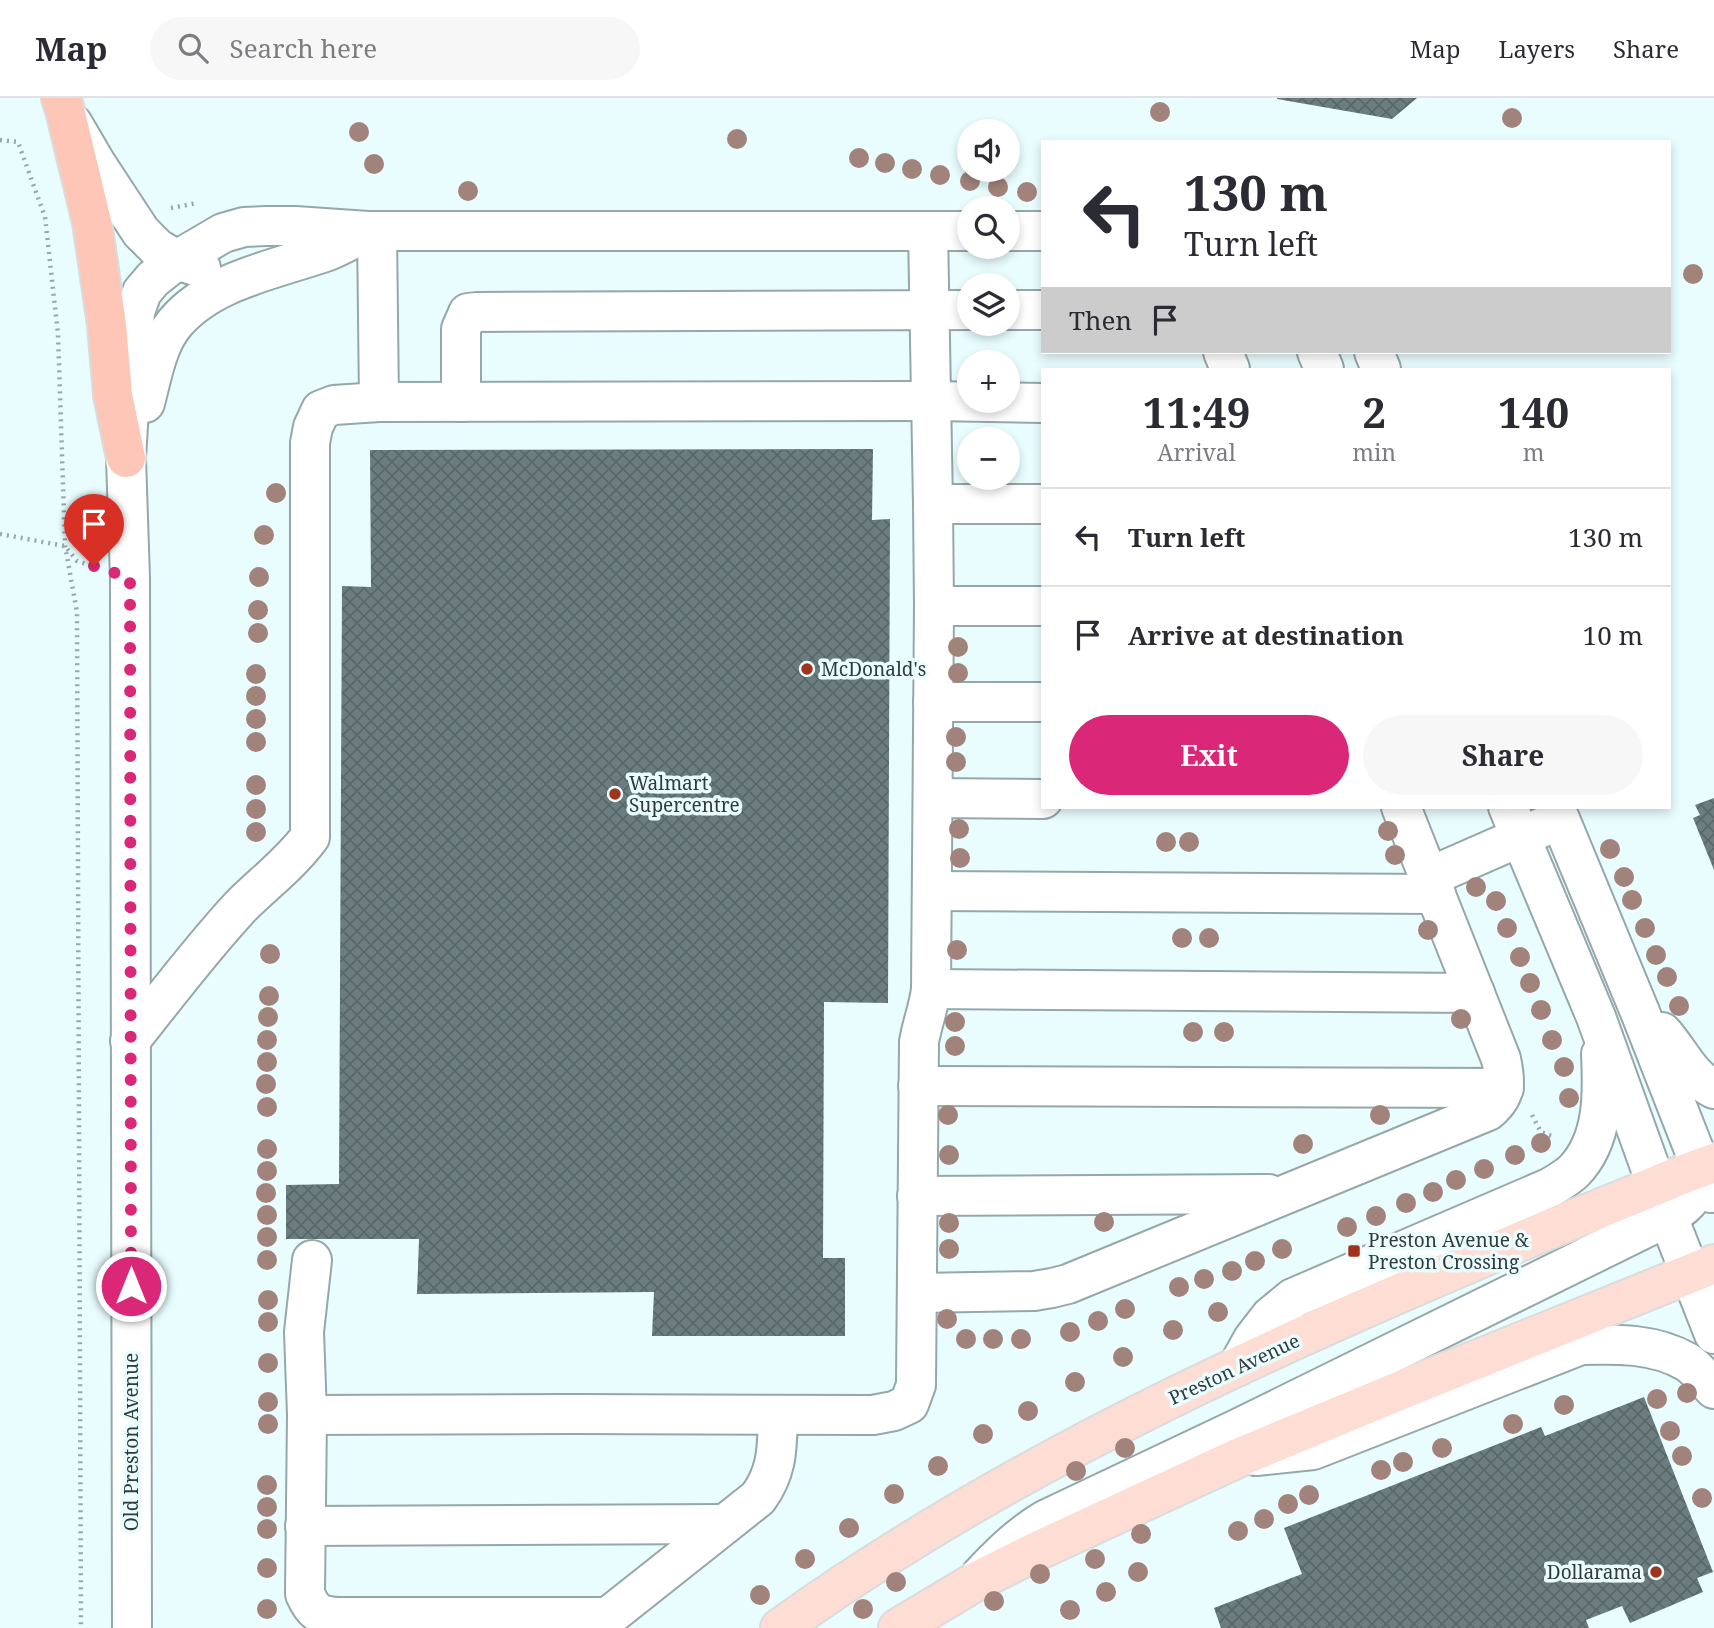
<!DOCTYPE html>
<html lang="en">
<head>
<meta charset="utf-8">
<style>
  :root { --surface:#fff; --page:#f7f7f7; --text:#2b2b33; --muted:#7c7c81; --line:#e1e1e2; --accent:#db2777 }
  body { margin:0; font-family:"Noto Serif",serif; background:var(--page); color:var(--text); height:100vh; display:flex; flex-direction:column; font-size:26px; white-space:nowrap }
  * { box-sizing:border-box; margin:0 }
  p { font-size:23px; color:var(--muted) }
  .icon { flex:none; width:38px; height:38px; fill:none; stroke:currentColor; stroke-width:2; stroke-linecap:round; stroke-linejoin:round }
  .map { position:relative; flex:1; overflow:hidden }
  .sheet { position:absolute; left:1041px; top:270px; width:630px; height:441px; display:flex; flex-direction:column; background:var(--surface); border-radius:0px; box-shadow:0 4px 10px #0003 }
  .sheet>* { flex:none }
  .banner { position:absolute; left:1041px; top:42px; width:630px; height:214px; border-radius:0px; box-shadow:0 4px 10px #0003; background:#fff; color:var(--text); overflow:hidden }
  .fabs { position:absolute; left:957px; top:21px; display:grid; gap:14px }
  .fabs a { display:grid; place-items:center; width:63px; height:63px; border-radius:50%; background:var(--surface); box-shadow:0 4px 10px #0003; font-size:35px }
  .pin { position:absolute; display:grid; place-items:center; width:60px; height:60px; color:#fff; margin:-72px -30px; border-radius:50% 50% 50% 0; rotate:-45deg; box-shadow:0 0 7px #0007 }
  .pin .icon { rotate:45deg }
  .me { position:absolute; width:77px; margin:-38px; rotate:0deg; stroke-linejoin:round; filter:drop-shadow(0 0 5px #0008) }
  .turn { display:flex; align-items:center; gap:24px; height:147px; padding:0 28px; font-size:32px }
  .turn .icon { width:91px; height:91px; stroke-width:2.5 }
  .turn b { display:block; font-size:49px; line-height:60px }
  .then { display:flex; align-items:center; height:66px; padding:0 28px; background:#0003; gap:14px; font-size:26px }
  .eta { display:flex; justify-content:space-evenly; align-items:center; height:119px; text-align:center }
  .eta b { font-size:42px; font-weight:700; line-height:49px }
  .primary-button { display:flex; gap:14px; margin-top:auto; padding:14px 28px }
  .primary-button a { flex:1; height:80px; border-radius:42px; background:var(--accent); color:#fff; font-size:28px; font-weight:700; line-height:80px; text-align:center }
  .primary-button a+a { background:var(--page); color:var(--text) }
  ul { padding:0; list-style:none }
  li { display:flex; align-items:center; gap:21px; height:98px; padding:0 28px; border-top:2px solid var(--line) }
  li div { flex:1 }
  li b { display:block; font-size:26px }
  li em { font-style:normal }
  header { display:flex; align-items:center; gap:42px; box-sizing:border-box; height:98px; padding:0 35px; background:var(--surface); border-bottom:2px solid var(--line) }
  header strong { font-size:33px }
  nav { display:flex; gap:38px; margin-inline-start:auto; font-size:24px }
  .search { width:490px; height:63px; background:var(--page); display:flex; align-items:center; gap:18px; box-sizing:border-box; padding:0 24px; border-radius:38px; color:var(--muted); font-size:26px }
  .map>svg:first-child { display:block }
  .building { fill:url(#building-cross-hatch) }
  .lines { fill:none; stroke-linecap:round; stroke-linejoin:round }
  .minor-casing { stroke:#95a7a9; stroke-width:42 }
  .major-casing { stroke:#dadcdc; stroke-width:42 }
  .highway-casing { stroke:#dadcdc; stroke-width:42 }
  .path { stroke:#97a6a7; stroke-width:4.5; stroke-dasharray:2 5; stroke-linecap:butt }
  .minor { stroke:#fff; stroke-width:38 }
  .major { stroke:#feddd4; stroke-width:38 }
  .highway { stroke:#fec6b7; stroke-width:38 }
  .tree { fill:#a1837b }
  .route { stroke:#db2777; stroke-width:12; stroke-dasharray:0 21.6 }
  .poi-dot { fill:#9d341b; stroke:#e9fdff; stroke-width:2.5 }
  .labels { text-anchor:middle; stroke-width:7; stroke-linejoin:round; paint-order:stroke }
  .poi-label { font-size:19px; fill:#323a3a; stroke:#e9fdff; text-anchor:start }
  .street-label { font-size:19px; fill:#323a3a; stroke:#e9fdff }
</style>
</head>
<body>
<header>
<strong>Map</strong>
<div class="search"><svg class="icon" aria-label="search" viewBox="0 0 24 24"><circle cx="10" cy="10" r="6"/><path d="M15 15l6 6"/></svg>Search here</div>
<nav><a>Map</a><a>Layers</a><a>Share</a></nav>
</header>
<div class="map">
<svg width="1714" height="1530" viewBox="0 0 1714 1530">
  <defs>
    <pattern id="building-cross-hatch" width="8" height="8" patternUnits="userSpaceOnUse" patternTransform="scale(1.75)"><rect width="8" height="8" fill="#6b7d7f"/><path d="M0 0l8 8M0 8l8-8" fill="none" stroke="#596769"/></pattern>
  </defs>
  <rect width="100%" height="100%" fill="#e9fdff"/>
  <g class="building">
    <polygon points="1277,0 1417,0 1392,21 1277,1"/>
    <polygon points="873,351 872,422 890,421 888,905 824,904 823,1160 845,1160 845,1238 652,1238 654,1194 417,1196 419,1141 286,1141 286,1087 339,1086 342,488 371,489 370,352"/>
    <polygon points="1714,700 1714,772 1693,720 1700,717 1695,707"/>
    <polygon points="1644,1299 1713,1474 1697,1480 1703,1494 1630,1525 1622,1508 1586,1522 1589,1530 1221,1530 1214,1510 1302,1476 1284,1430 1541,1329 1545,1338"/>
  </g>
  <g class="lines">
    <defs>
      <g id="minor">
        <polyline points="73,26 97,67 141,134 157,150 177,162 201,170"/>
        <polyline points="377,133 379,304 931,303 1043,305"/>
        <polyline points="928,133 933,406"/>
        <polyline points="1008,133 1043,133"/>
        <polyline points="1008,212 1043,212"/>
        <polyline points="1223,254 1230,271"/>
        <polyline points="1317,254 1324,271"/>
        <polyline points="1374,254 1381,271"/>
        <polyline points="461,304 461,231 468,215 477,214 970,212"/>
        <path d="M145,305C152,279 157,246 175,225C211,182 277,171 328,153C341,148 354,140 366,134"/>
        <polyline points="934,508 1043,508"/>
        <polyline points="933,604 1043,604"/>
        <polyline points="933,700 1043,701"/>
        <polyline points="1508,709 1596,919 1668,1119 1714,1236"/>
        <polyline points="1555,709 1640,914 1711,1095"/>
        <polyline points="1429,779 1543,729"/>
        <polyline points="932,793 1436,796"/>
        <polyline points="931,891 1475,895"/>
        <path d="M1662,934C1680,953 1688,978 1714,991"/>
        <path d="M130,943C166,898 201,851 241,808C264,785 290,766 310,739V345L313,329L321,312L334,307L379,304"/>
        <polyline points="918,988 1504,990"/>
        <polyline points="917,1098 1269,1096"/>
        <path d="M312,1162L304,1234L307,1317L573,1316L873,1317L894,1313L909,1306L916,1287L919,944C922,926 929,909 931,891L934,508L933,406H1043"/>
        <path d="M917,1195L1034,1193L1052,1190L1068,1186L1488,1013C1507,997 1506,984 1501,961L1401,709"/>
        <path d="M1238,1268L1253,1241L1270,1219L1293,1200L1551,1089C1559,1084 1568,1079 1574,1073C1604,1042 1603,996 1601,956"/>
        <path d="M307,1317L305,1496C313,1514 319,1518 338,1519H608L758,1400C778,1373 777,1349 778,1317"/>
        <path d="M1256,1358L1313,1352L1581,1247C1617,1246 1654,1245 1687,1264C1697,1270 1705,1282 1714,1291"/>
        <polyline points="305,1428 725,1426"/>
        <path d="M981,1477C1001,1456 1020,1437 1045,1422L1235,1332L1668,1119C1693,1103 1694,1099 1702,1070"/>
        <polyline points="132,1530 130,480 126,360 135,214 142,194 153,181 177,162 223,135 244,129 266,128 295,128 368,133 970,133"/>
      </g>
      <g id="major">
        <path d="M780,1530C1021,1357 1295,1238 1567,1124C1603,1109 1639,1095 1674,1080C1688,1074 1701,1070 1714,1065"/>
        <polyline points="898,1530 975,1484 1035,1454 1240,1359 1399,1293 1714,1166"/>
      </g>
      <polyline id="highway" points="61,0 65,12 92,124 107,227 113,297 126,360"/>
    </defs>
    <use href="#minor" class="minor-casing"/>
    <use href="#major" class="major-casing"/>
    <use href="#highway" class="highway-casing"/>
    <g class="path">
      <polyline points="0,42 18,44 45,119 58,236 65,448 77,514 81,1530"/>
      <polyline points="171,110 197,105"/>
      <polyline points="0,436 65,448 77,463 92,468"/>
      <polyline points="1532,1017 1541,1034 1554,1039"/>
    </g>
    <use href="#minor" class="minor"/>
    <use href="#major" class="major"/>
    <use href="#highway" class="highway"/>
  </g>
  <g class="tree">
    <circle cx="1160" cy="14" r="10"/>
    <circle cx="1512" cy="20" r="10"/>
    <circle cx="359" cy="34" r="10"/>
    <circle cx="737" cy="41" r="10"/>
    <circle cx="859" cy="60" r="10"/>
    <circle cx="885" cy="65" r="10"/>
    <circle cx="374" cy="66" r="10"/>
    <circle cx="912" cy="71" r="10"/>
    <circle cx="940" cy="77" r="10"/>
    <circle cx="970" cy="83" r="10"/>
    <circle cx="998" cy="89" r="10"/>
    <circle cx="468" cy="93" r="10"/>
    <circle cx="1027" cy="94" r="10"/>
    <circle cx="1693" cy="176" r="10"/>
    <circle cx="276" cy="395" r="10"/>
    <circle cx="264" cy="437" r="10"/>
    <circle cx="259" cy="479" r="10"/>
    <circle cx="258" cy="512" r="10"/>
    <circle cx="258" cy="535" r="10"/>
    <circle cx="958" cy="549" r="10"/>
    <circle cx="958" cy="575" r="10"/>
    <circle cx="256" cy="576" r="10"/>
    <circle cx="256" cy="598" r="10"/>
    <circle cx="256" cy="621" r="10"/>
    <circle cx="956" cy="639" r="10"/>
    <circle cx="256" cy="644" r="10"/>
    <circle cx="956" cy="664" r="10"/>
    <circle cx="256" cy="687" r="10"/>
    <circle cx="256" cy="711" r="10"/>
    <circle cx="959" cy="731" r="10"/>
    <circle cx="1388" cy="733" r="10"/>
    <circle cx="256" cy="734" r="10"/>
    <circle cx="1166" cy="744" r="10"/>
    <circle cx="1189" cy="744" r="10"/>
    <circle cx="1610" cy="751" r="10"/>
    <circle cx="1395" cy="757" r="10"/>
    <circle cx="960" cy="760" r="10"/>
    <circle cx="1624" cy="779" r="10"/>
    <circle cx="1476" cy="789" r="10"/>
    <circle cx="1632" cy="802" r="10"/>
    <circle cx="1496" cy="803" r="10"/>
    <circle cx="1507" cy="830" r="10"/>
    <circle cx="1645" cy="830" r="10"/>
    <circle cx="1428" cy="832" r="10"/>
    <circle cx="1182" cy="840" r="10"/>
    <circle cx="1209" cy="840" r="10"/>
    <circle cx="957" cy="852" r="10"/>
    <circle cx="270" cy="856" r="10"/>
    <circle cx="1656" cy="857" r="10"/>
    <circle cx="1520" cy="859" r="10"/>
    <circle cx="1667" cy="879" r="10"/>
    <circle cx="1530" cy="885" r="10"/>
    <circle cx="269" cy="898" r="10"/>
    <circle cx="1679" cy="908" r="10"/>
    <circle cx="1541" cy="912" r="10"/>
    <circle cx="268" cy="919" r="10"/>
    <circle cx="1461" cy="921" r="10"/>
    <circle cx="955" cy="924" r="10"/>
    <circle cx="1193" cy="934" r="10"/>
    <circle cx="1224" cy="934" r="10"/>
    <circle cx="267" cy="942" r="10"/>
    <circle cx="1552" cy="942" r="10"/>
    <circle cx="955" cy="948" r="10"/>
    <circle cx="267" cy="964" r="10"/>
    <circle cx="1564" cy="969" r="10"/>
    <circle cx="266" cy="986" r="10"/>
    <circle cx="1569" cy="1000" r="10"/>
    <circle cx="267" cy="1009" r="10"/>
    <circle cx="948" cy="1017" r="10"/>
    <circle cx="1380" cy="1017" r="10"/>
    <circle cx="1541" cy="1045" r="10"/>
    <circle cx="1303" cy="1046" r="10"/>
    <circle cx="267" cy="1051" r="10"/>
    <circle cx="949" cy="1057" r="10"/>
    <circle cx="1515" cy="1057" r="10"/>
    <circle cx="1484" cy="1071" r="10"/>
    <circle cx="267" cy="1073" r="10"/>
    <circle cx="1456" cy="1082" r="10"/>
    <circle cx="1433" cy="1094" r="10"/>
    <circle cx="266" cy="1095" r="10"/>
    <circle cx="1406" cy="1105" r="10"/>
    <circle cx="267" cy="1117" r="10"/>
    <circle cx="1376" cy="1118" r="10"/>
    <circle cx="1104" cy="1124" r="10"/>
    <circle cx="949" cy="1125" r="10"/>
    <circle cx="1347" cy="1129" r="10"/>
    <circle cx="267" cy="1139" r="10"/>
    <circle cx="949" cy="1151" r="10"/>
    <circle cx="1282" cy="1151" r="10"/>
    <circle cx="267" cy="1162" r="10"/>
    <circle cx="1255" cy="1163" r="10"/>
    <circle cx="1232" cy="1173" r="10"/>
    <circle cx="1204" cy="1181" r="10"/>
    <circle cx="1179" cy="1189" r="10"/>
    <circle cx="268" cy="1202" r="10"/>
    <circle cx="1125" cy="1211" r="10"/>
    <circle cx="1218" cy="1214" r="10"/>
    <circle cx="947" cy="1221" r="10"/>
    <circle cx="1098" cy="1223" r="10"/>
    <circle cx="268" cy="1224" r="10"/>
    <circle cx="1173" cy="1232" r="10"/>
    <circle cx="1070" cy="1234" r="10"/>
    <circle cx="966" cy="1241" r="10"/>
    <circle cx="993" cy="1241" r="10"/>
    <circle cx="1021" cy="1241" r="10"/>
    <circle cx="1123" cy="1259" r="10"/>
    <circle cx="268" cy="1265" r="10"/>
    <circle cx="1075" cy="1284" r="10"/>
    <circle cx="1687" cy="1295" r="10"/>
    <circle cx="1657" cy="1301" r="10"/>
    <circle cx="268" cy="1304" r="10"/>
    <circle cx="1564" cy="1307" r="10"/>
    <circle cx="1028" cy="1313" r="10"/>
    <circle cx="268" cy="1326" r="10"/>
    <circle cx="1513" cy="1326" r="10"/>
    <circle cx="1670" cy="1333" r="10"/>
    <circle cx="983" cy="1336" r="10"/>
    <circle cx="1125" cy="1350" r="10"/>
    <circle cx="1442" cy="1350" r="10"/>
    <circle cx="1682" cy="1358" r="10"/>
    <circle cx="1403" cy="1364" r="10"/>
    <circle cx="938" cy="1368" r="10"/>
    <circle cx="1381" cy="1372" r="10"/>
    <circle cx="1076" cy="1373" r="10"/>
    <circle cx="267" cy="1387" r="10"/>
    <circle cx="894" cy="1396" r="10"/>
    <circle cx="1309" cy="1397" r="10"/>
    <circle cx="1702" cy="1400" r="10"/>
    <circle cx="1288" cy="1406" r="10"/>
    <circle cx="267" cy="1409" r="10"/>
    <circle cx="1264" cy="1421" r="10"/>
    <circle cx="849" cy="1430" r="10"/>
    <circle cx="267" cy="1431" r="10"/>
    <circle cx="1238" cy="1433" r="10"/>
    <circle cx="1141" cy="1436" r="10"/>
    <circle cx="805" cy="1461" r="10"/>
    <circle cx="1095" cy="1461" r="10"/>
    <circle cx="267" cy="1470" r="10"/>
    <circle cx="1138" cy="1474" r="10"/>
    <circle cx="1040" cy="1476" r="10"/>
    <circle cx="896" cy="1484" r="10"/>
    <circle cx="1106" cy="1494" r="10"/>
    <circle cx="760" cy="1497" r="10"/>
    <circle cx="994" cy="1503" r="10"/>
    <circle cx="267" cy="1511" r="10"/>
    <circle cx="863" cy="1511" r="10"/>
    <circle cx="1070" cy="1512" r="10"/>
  </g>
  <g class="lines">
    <polyline class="route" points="94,468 130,480 131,1188"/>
  </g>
  <g class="poi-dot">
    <circle cx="807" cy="571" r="7"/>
    <circle cx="615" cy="696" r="7"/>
    <rect x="1347" y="1146" width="14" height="14" rx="3.5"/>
    <circle cx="1656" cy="1474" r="7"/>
  </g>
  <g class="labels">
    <g class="poi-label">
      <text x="821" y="578">McDonald's</text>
      <text x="629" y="692">Walmart<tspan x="629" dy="22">Supercentre</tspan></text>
      <text x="1368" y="1149">Preston Avenue &amp;<tspan x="1368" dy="22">Preston Crossing</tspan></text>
      <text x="1642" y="1481" text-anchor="end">Dollarama</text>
    </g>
    <g class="street-label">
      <text transform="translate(1234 1271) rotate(-25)" y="7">Preston Avenue</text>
      <text transform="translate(131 1344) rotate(-90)" y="7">Old Preston Avenue</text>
    </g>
  </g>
</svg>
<div class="fabs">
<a><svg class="icon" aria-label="sound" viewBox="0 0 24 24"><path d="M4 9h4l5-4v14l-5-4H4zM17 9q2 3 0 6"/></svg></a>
<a><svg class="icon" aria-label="search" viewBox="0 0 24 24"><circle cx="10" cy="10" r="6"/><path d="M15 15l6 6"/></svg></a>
<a><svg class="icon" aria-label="layers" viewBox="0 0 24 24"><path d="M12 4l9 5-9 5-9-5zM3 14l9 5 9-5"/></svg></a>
<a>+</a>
<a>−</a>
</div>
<div class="pin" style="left:94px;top:468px;background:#d93025"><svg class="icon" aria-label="arrive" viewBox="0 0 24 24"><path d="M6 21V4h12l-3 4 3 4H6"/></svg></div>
<svg class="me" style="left:131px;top:1188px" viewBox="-20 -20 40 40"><circle r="17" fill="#db2777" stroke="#fff" stroke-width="3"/><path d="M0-11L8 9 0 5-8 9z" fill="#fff"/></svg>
<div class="banner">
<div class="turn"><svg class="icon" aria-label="left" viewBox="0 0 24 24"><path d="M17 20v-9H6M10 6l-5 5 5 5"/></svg><div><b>130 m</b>Turn left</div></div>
<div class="then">Then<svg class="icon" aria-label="arrive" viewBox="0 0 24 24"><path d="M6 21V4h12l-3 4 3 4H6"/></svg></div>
</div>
<section class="sheet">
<div class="eta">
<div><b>11:49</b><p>Arrival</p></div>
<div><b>2</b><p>min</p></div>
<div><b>140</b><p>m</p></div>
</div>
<ul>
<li><svg class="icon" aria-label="left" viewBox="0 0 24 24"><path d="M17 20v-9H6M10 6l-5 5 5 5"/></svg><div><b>Turn left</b></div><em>130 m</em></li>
<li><svg class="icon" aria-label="arrive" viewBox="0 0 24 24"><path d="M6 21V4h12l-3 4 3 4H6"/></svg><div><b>Arrive at destination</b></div><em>10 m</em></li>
</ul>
<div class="primary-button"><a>Exit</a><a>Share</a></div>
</section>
</div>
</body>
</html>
